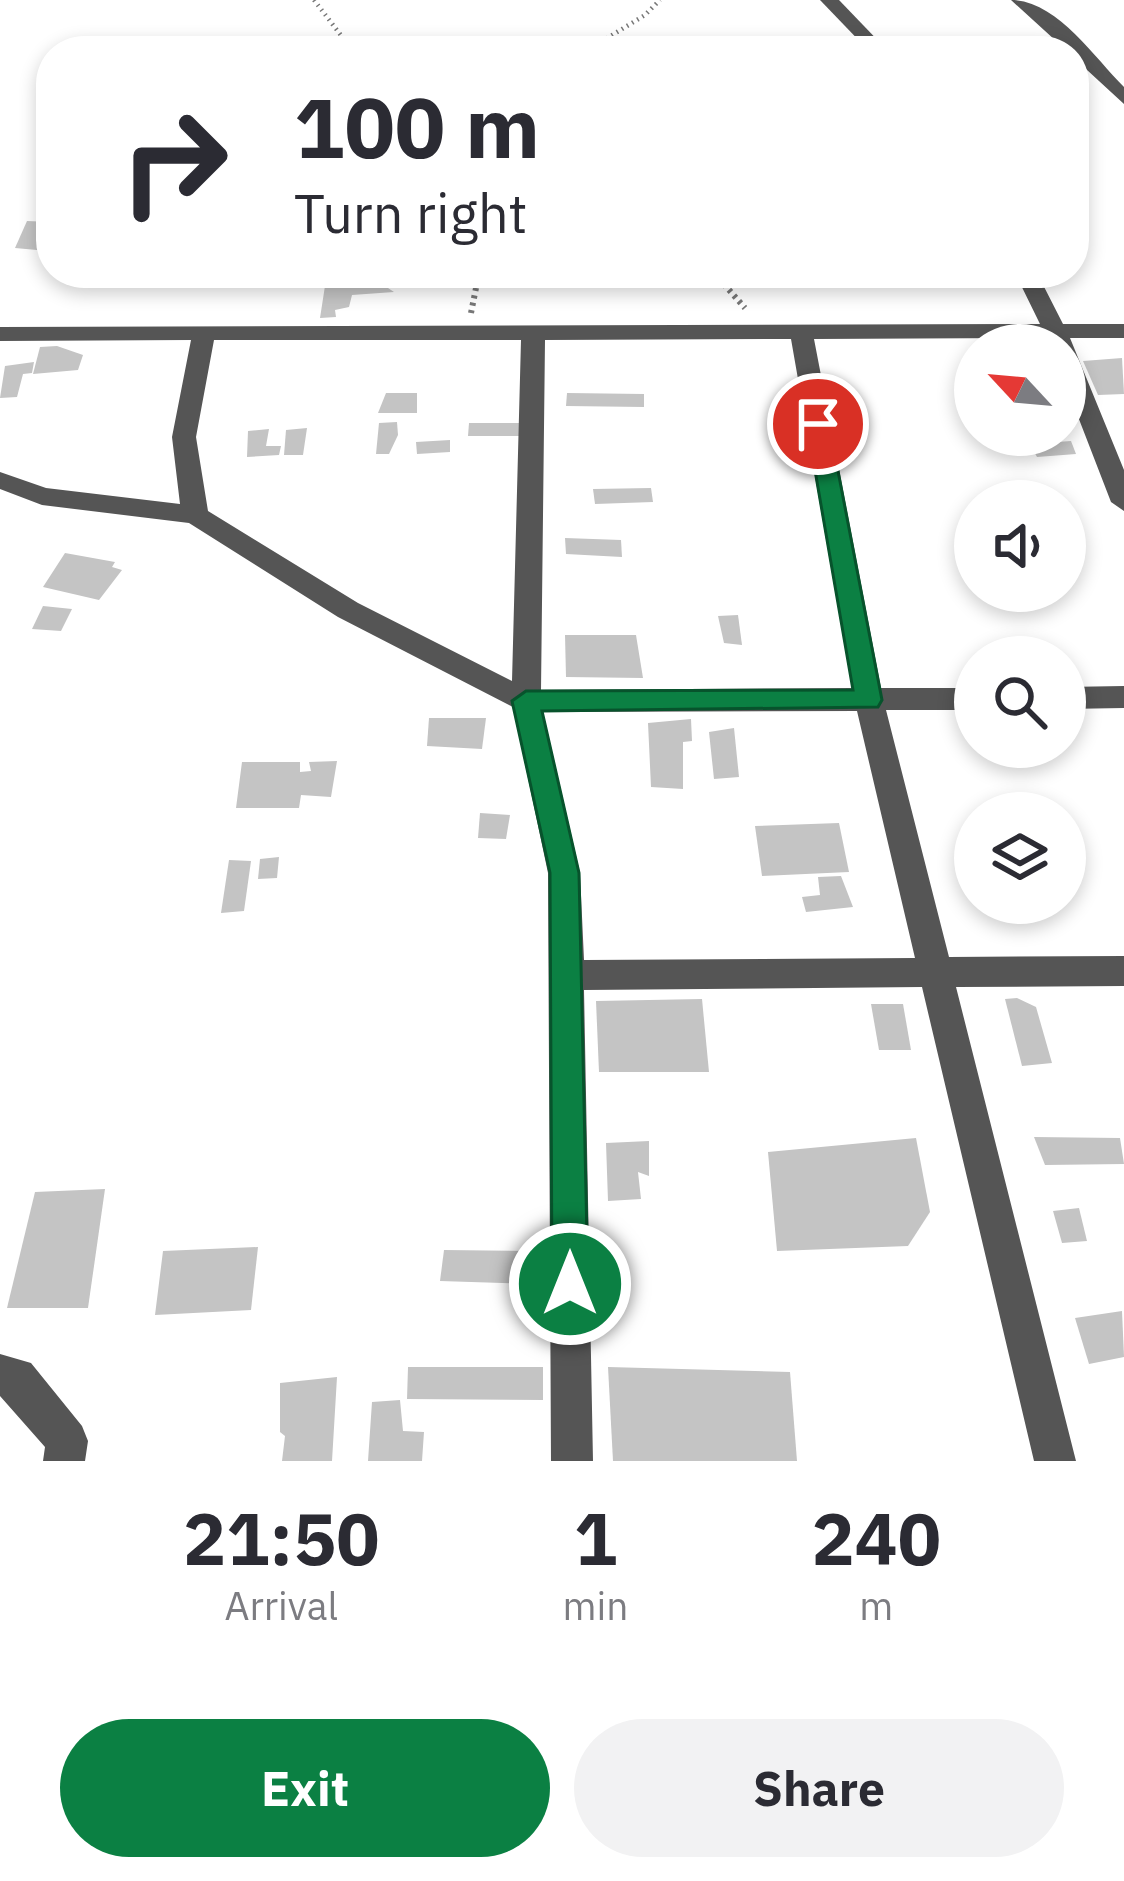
<!DOCTYPE html>
<html lang="en">
<head>
<meta charset="utf-8">
<style>
  :root { --surface:#fff; --page:#f2f2f3; --text:#2b2b33; --muted:#7c7c81; --accent:#0b8043 }
  body { margin:0; font-family:"IBM Plex Sans",sans-serif; background:var(--page); color:var(--text); height:100vh; display:flex; flex-direction:column; font-size:45px; white-space:nowrap }
  * { box-sizing:border-box; margin:0 }
  p { font-size:39px; color:var(--muted) }
  .icon { flex:none; width:66px; height:66px; fill:none; stroke:currentColor; stroke-width:2; stroke-linecap:round; stroke-linejoin:round }
  .map { position:relative; height:1461px; overflow:hidden }
  .side { display:flex; flex-direction:column; background:var(--surface); flex:1 }
  .side>* { flex:none }
  .guide { position:absolute; left:36px; top:36px; width:1053px; height:252px; border-radius:48px; box-shadow:0 6px 18px #0003; background:#fff; color:var(--text); overflow:hidden }
  .needle { width:78px; rotate:296deg }
  .fabs { position:absolute; left:954px; top:324px; display:grid; gap:24px }
  .fabs a { display:grid; place-items:center; width:132px; height:132px; border-radius:50%; background:var(--surface); box-shadow:0 6px 18px #0003; font-size:60px }
  .pin { position:absolute; display:grid; place-items:center; width:102px; height:102px; color:#fff; margin:-51px; border:6px solid #fff; border-radius:50%; box-shadow:0 3px 12px #0007 }
  .me { position:absolute; width:132px; margin:-66px; rotate:0deg; stroke-linejoin:round; filter:drop-shadow(0 0 9px #0008) }
  .turn { display:flex; align-items:center; gap:42px; height:252px; padding:0 60px; font-size:54px }
  .turn .icon { width:156px; height:156px; stroke-width:2.5 }
  .turn b { display:block; font-size:84px; line-height:102px }
  .eta { display:flex; justify-content:space-evenly; align-items:center; height:204px; text-align:center }
  .eta b { font-size:72px; font-weight:700; line-height:84px }
  .button { display:flex; gap:24px; margin-top:auto; padding:24px 60px }
  .button a { flex:1; height:138px; border-radius:72px; background:var(--accent); color:#fff; font-size:48px; font-weight:700; line-height:138px; text-align:center }
  .button a+a { background:var(--page); color:var(--text) }
  .map>svg:first-child { display:block }
  .building { fill:#c4c4c4 }
  .lines { fill:none; stroke-linecap:round; stroke-linejoin:round }
  .path-far1 { stroke:#777; stroke-width:4.5; stroke-dasharray:1.5 4.5; stroke-linecap:butt }
  .path { stroke:#777; stroke-width:6; stroke-dasharray:3 4.5; stroke-linecap:butt }
  .minor { fill:#555; fill-rule:evenodd }
  .route { fill:#0b8043; stroke:#07532c; stroke-width:3 }
</style>
</head>
<body>
<div class="map">
<svg width="1124" height="1461" viewBox="0 0 1124 1461">
  <rect width="100%" height="100%" fill="#fff"/>
  <g class="building">
    <polygon points="27,221 51,222 45,245 37,250 15,248"/>
    <polygon points="327,273 372,273 372,277 342,278 341,283 379,282 394,292 352,295 349,307 335,310 336,317 320,318"/>
    <polygon points="57,346 83,355 78,370 33,374 40,347"/>
    <polygon points="1122,358 1124,394 1098,395 1083,361"/>
    <polygon points="34,362 32,373 23,374 17,397 0,398 5,366"/>
    <polygon points="386,393 417,393 417,413 378,413"/>
    <polygon points="567,393 644,394 644,407 566,406"/>
    <polygon points="397,422 398,435 389,454 376,454 379,423"/>
    <polygon points="469,423 521,423 520,436 468,436"/>
    <polygon points="307,428 303,455 284,455 286,430"/>
    <polygon points="269,429 266,446 281,446 279,455 247,457 248,431"/>
    <polygon points="450,440 450,452 417,454 416,442"/>
    <polygon points="1071,441 1076,454 1037,457 1030,444"/>
    <polygon points="651,488 653,502 595,504 593,489"/>
    <polygon points="565,538 621,540 622,557 566,554"/>
    <polygon points="65,553 115,562 112,567 122,570 99,600 43,587"/>
    <polygon points="43,606 72,609 61,631 32,629"/>
    <polygon points="738,615 742,645 724,643 718,616"/>
    <polygon points="565,635 636,635 643,678 566,677"/>
    <polygon points="429,718 486,718 482,749 427,746"/>
    <polygon points="691,719 692,741 683,742 683,789 651,787 648,723"/>
    <polygon points="734,728 739,777 714,779 709,732"/>
    <polygon points="337,761 331,797 301,795 299,808 236,808 242,762 300,762 300,772 311,771 309,762"/>
    <polygon points="480,813 510,815 506,839 478,838"/>
    <polygon points="839,823 849,872 762,876 755,826"/>
    <polygon points="279,857 277,878 258,879 260,859"/>
    <polygon points="229,860 251,861 244,911 221,913"/>
    <polygon points="841,876 853,907 806,912 802,897 820,895 818,877"/>
    <polygon points="1017,998 1036,1007 1052,1063 1022,1066 1005,999"/>
    <polygon points="702,999 709,1072 599,1072 596,1001"/>
    <polygon points="871,1004 903,1004 911,1050 879,1050"/>
    <polygon points="1034,1137 1120,1138 1124,1164 1045,1165"/>
    <polygon points="916,1138 930,1212 908,1246 777,1251 768,1152"/>
    <polygon points="649,1141 649,1176 638,1172 641,1199 608,1201 606,1143"/>
    <polygon points="105,1189 88,1308 7,1308 35,1192"/>
    <polygon points="1079,1208 1087,1241 1062,1243 1053,1211"/>
    <polygon points="258,1247 251,1310 155,1315 163,1251"/>
    <polygon points="444,1250 536,1251 535,1284 440,1281"/>
    <polygon points="1122,1311 1124,1357 1089,1364 1075,1318"/>
    <polygon points="408,1367 543,1367 543,1400 407,1399"/>
    <polygon points="608,1367 790,1372 797,1461 613,1461"/>
    <polygon points="337,1377 332,1461 282,1461 285,1436 280,1432 280,1383"/>
    <polygon points="400,1400 403,1431 424,1432 422,1461 368,1461 372,1402"/>
  </g>
  <g class="lines">
    <g class="path-far1">
      <polyline points="314,0 353,51"/>
      <polyline points="586,51 645,15 660,0"/>
    </g>
    <g class="path">
      <polyline points="714,273 745,308"/>
      <polyline points="471,313 479,273"/>
    </g>
    <g class="minor">
      <polygon points="820,0 839,0 888,51 869,51"/>
      <path d="M1011,0C1056,0 1094,57 1124,87V104L1074,58V51H1067Z"/>
      <path d="M1015,273H1037L1063,324H1124V338H1070L1124,470V511L1111,502L1065,383V345H1050L1047,338L814,339L881,688H975V710H886L949,957L1124,956V986L956,987L1076,1461H1034L922,987L584,990L593,1461H551L548,873L513,707L338,617L189,523L42,505L0,489V472L46,488L180,504L172,437L191,340L0,341V327L1040,324ZM791,339L852,688L541,690L545,340ZM214,340H521L512,681L358,603L208,511L196,437ZM857,711L915,958L584,960L580,873L543,712Z"/>
      <polygon points="1124,686 1124,708 1065,709 1065,687"/>
      <polygon points="0,1354 31,1363 82,1426 88,1441 85,1461 43,1461 45,1447 0,1396"/>
    </g>
  </g>
  <polygon class="route" points="818,416 829,424 882,700 878,707 542,711 579,873 588,1284 583,1297 570,1302 557,1297 552,1284 550,873 512,701 526,691 853,690 807,424"/>
</svg>
<div class="fabs">
<a><svg class="needle" viewBox="-14 -14 28 28"><path d="M0-13l5 13h-10z" fill="#e53935"/><path d="M0 13l5-13h-10z" fill="#7c7c81"/></svg></a>
<a><svg class="icon" aria-label="sound" viewBox="0 0 24 24"><path d="M4 9h4l5-4v14l-5-4H4zM17 9q2 3 0 6"/></svg></a>
<a><svg class="icon" aria-label="search" viewBox="0 0 24 24"><circle cx="10" cy="10" r="6"/><path d="M15 15l6 6"/></svg></a>
<a><svg class="icon" aria-label="layers" viewBox="0 0 24 24"><path d="M12 4l9 5-9 5-9-5zM3 14l9 5 9-5"/></svg></a>
</div>
<div class="pin" style="left:818px;top:424px;background:#d93025"><svg class="icon" aria-label="arrive" viewBox="0 0 24 24"><path d="M6 21V4h12l-3 4 3 4H6"/></svg></div>
<svg class="me" style="left:570px;top:1284px" viewBox="-20 -20 40 40"><circle r="17" fill="#0b8043" stroke="#fff" stroke-width="3"/><path d="M0-11L8 9 0 5-8 9z" fill="#fff"/></svg>
<div class="guide">
<div class="turn"><svg class="icon" aria-label="right" viewBox="0 0 24 24"><path d="M7 20v-9h11M14 6l5 5-5 5"/></svg><div><b>100 m</b>Turn right</div></div>
</div>
</div>
<section class="side">
<div class="eta">
<div><b>21:50</b><p>Arrival</p></div>
<div><b>1</b><p>min</p></div>
<div><b>240</b><p>m</p></div>
</div>
<div class="button"><a>Exit</a><a>Share</a></div>
</section>
</body>
</html>
